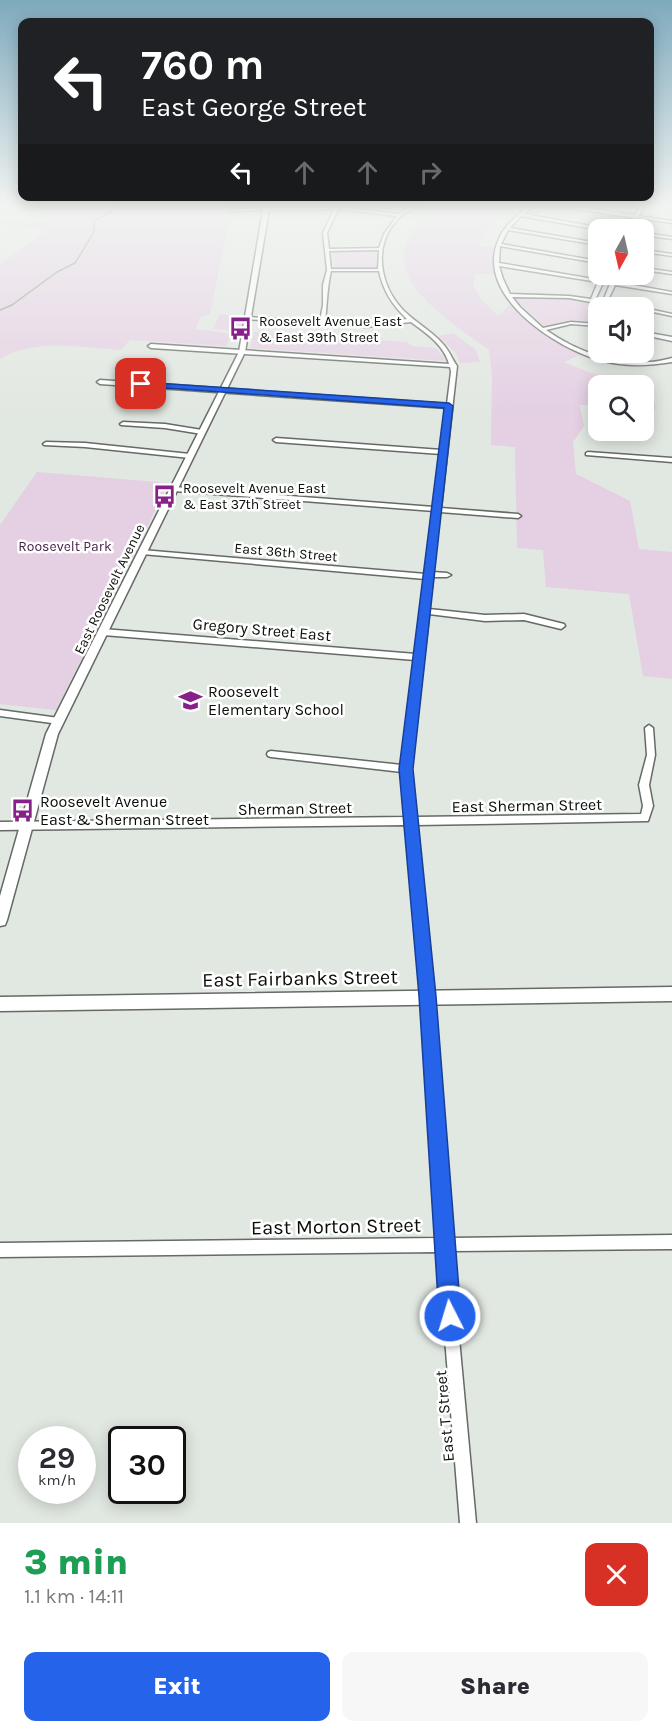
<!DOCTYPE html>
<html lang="en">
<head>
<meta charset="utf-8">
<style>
  :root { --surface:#fff; --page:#f7f7f7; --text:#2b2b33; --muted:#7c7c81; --accent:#2563eb }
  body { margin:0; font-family:Karla,sans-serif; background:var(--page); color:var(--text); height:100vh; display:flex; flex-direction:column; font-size:22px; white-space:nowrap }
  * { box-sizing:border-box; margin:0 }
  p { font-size:20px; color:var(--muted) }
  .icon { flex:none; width:33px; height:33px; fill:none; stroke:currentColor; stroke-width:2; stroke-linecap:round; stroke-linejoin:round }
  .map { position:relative; height:1523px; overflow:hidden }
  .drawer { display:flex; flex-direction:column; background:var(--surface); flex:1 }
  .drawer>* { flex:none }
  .guide { position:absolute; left:18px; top:18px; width:636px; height:183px; border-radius:12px; box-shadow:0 3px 15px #0003; background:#202124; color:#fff; overflow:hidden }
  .needle { width:39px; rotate:188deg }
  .controls { position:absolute; left:588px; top:219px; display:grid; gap:12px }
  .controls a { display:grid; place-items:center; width:66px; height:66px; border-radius:12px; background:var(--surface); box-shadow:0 3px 15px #0003; font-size:30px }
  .speed { position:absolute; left:18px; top:1426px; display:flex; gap:12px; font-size:30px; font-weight:700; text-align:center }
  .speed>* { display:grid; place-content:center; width:78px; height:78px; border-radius:50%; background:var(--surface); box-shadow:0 3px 15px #0003; line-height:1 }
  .speed small { font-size:15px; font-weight:400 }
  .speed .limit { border:3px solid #111; border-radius:9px; background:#fff; color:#111 }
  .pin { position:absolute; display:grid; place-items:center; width:51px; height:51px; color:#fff; margin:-26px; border-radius:12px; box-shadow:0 3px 9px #0006 }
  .me { position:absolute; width:66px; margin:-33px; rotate:355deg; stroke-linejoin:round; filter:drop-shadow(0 0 4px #0008) }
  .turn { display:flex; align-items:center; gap:21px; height:126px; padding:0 24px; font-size:27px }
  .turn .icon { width:78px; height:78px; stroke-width:2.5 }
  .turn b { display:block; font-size:42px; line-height:51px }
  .lanes { display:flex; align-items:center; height:57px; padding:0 24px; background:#0003; justify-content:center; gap:30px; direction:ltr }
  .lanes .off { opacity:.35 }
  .round { display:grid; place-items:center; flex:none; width:63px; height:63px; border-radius:12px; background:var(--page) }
  .head { display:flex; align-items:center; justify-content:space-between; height:102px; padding:0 24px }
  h1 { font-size:36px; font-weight:800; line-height:45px; color:#1e9e55 }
  .primary-button { display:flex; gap:12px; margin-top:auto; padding:12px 24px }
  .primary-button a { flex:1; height:69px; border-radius:12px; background:var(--accent); color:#fff; font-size:24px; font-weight:800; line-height:69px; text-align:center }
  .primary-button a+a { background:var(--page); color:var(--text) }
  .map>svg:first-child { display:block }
  .green { fill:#e4cfe3 }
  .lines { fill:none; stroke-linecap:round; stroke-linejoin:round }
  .stream { stroke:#809c7d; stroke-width:1.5 }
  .minor-casing { stroke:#646a64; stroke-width:3 }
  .tertiary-casing { stroke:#646a64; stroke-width:3 }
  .minor { fill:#fff; fill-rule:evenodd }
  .tertiary { fill:#fff; fill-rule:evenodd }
  .route { fill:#2563eb; stroke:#184099; stroke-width:1.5 }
  .labels { text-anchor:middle; stroke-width:5; stroke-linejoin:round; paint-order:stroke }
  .far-poi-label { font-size:14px; fill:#0b0d0a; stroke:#fff; text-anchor:start }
  .far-park-label { font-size:14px; fill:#451d45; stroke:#fff }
  .far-street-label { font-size:14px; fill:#0b0d0a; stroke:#fff }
  .street-label { font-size:16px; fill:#0b0d0a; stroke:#fff }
  .poi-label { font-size:16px; fill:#0b0d0a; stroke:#fff; text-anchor:start }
  .near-street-label { font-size:20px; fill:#0b0d0a; stroke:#fff }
</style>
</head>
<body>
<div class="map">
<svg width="672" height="1523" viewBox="0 0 672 1523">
  <rect width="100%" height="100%" fill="#e1e7e1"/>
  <g class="green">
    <path d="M64,204H233L210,314L200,317L196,329L232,334L226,346L130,340L121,350C83,348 34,338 0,359V264L43,233L39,228L0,224V220L44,222Z"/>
    <path d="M447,204H510L482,236L480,247H495L493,261L495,274H475L473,285L481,299L498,316L510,304L541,331L582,354L564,362L594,374L648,382L656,409L644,408V386H598V405H580L584,426L573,442L576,474L630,501L639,549L672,552V679L643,676L629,594L546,587L543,550L517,548L515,447L491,445L492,374L489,350C459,327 387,286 407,241C415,223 430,212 447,204Z"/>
    <polygon points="338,251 376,251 380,268 335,269 332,253"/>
    <polygon points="518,297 567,298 611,305 609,307 598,308 598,323 581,321 545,327 516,300"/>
    <polygon points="219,314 245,316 242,331 214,329"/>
    <polygon points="254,332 407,342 412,346 436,348 447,361 250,348"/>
    <polygon points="453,333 476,350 480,362 460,363 455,352 438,336"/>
    <polygon points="37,472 169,483 56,710 0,704 0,525"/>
  </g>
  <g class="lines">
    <polyline class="stream" points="0,310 12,305 57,272 75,263 94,232 94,221 118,208 119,204"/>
    <defs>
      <g id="minor">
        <path d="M336,204H340L339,207L399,214L413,204H418C410,210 402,214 396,221C373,247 380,286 403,310C415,322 430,330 442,343C449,350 452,359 457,366L441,508L518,514L521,516L518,518L440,512L433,572L447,573L451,575L447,577H433L429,609L485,615L524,614L564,624L565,626L561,629L524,620L485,621L429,614L411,769L415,817L641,814L643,806L639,785L647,755L645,728L649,725L653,728L655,755L649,785L653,806L648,821L416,825L433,996L450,1238L672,1235V1249L451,1251L476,1523H460L438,1252L0,1257V1243L437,1238L421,996L406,825L0,830V822L406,817L402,772L271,757L268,756L267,754L268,752L271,751L402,765L415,660L103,635L99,632L103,629L416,654L425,579L142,554L138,552L142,550L426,574L434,511L174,491L171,489L174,487L434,507L441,454L276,442L273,440L276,438L442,450L447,408L100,384L97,382L100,380L447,404L451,372L450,367L151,348L148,346L151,344L449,364C444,345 426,333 411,322L366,327L245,319V318L247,317L320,321L323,305V285L327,270L323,233L334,209L230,211L229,209L335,207ZM338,209L397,216L384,234L379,248L329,249L327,233ZM379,250L378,269H331L329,251ZM331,271H379C383,291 393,306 407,319L366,325L325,322C327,305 327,288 331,271Z"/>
        <path d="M531,204H535L524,214L613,230H601L521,216L510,228L598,243V245L508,230L501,244L598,261V263L500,246L499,263L599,280L602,274H606L604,280L611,282L615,274H619L616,282L672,292V294L615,285L607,302L636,308H623L569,298L512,297L520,307L543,328L571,322L598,324V326L571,324L546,330C576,351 612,364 649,362C656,362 664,360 672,358V362C647,366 624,367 600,360C556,348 475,296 498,241C504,225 518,215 531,204ZM499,266L598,282L591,299L569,296L510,294L503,279ZM603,283L610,284L603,301L595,300Z"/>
        <polygon points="547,204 557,204 635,215 641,204 645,204 639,216 672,221 672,223 638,218 639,230 635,230 634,222 628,230 623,230 634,218"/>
        <polygon points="644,233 672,237 672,239 644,235"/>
        <polygon points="644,250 672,254 672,256 644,252"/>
        <polygon points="644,268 672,272 672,274 644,270"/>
        <polygon points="644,308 672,314 672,316 644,310"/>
        <polygon points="644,332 672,337 672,341 644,335"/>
        <polygon points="123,422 165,424 202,430 205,432 202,434 165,428 121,425 120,424"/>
        <polygon points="46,442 85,443 190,454 193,456 190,458 85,447 44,445 43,444"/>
        <polygon points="588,452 672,458 672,462 586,455 586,453"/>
        <polygon points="0,710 59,718 63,721 59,724 0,716"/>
      </g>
      <g id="tertiary">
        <polygon points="264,204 270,204 245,352 58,734 7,920 5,925 0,926 0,896 46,734 239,352"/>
        <polygon points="672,987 672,1001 0,1011 0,997"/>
      </g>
    </defs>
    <use href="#minor" class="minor-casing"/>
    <use href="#tertiary" class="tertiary-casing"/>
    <use href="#minor" class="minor"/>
    <use href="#tertiary" class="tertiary"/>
  </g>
  <linearGradient id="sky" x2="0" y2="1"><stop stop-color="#7eaabd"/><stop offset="0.49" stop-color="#f2f4f2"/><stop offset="1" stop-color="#f2f4f2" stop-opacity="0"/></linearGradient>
  <rect width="672" height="417" fill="url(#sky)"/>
  <polygon class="route" points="141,382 449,403 453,406 413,769 436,996 461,1316 458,1323 450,1326 442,1323 439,1316 419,996 399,769 444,408 138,386"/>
  <defs>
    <symbol id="bus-bare" viewBox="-9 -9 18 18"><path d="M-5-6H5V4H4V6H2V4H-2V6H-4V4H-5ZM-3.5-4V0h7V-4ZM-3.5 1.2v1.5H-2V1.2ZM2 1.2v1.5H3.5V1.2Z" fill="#872189" stroke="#fff" stroke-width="2.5" paint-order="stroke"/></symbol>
    <symbol id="school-bare" viewBox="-9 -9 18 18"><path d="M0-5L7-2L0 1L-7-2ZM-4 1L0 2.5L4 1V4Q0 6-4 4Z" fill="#872189" stroke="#fff" stroke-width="2.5" paint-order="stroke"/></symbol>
  </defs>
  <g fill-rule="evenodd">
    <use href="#bus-bare" x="224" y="312" width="33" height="33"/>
    <use href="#bus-bare" x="148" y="480" width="33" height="33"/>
    <use href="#school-bare" x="174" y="684" width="33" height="33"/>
    <use href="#bus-bare" x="6" y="794" width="33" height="33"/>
  </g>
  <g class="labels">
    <g class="far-poi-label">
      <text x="259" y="326">Roosevelt Avenue East<tspan x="259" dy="16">&amp; East 39th Street</tspan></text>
      <text x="183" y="493">Roosevelt Avenue East<tspan x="183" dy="16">&amp; East 37th Street</tspan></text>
    </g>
    <g class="far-park-label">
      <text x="65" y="551">Roosevelt Park</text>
    </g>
    <g class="far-street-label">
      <text transform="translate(286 552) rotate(5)" y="5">East 36th Street</text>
      <text transform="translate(109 589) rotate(-64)" y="5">East Roosevelt Avenue</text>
    </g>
    <g class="street-label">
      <text transform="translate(262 629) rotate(5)" y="6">Gregory Street East</text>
      <text transform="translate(527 805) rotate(-1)" y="6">East Sherman Street</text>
      <text transform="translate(295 808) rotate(-1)" y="6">Sherman Street</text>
      <text transform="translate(444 1416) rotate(-95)" y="6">East T Street</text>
    </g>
    <g class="poi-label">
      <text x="208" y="697">Roosevelt<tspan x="208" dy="18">Elementary School</tspan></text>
      <text x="40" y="807">Roosevelt Avenue<tspan x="40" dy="18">East &amp; Sherman Street</tspan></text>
    </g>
    <g class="near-street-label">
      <text transform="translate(300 978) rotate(-1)" y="7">East Fairbanks Street</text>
      <text transform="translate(336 1226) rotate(-1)" y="7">East Morton Street</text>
    </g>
  </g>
</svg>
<div class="controls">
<a><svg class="needle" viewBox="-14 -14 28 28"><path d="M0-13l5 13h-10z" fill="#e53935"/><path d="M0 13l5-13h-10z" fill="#7c7c81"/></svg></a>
<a><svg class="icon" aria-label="sound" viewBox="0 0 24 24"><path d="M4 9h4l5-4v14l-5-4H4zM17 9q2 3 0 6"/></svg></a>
<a><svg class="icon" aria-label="search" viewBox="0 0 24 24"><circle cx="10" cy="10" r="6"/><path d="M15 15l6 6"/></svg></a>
</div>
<div class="speed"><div>29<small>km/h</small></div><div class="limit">30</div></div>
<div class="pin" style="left:141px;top:384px;background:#d93025"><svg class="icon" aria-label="arrive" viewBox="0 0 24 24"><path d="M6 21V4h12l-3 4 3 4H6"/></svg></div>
<svg class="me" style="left:450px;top:1316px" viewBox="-20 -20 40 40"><circle r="17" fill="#2563eb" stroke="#fff" stroke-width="3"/><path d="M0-11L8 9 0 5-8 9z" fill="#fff"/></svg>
<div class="guide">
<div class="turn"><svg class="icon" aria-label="left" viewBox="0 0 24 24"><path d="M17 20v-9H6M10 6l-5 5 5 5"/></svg><div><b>760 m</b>East George Street</div></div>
<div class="lanes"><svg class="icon" aria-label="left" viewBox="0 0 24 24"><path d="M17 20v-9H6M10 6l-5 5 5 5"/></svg><svg class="icon off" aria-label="ahead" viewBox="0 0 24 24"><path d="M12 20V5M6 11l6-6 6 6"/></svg><svg class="icon off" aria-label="ahead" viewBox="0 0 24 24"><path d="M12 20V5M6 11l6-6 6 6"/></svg><svg class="icon off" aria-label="right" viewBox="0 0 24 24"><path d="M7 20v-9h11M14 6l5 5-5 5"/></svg></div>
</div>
</div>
<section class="drawer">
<div class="head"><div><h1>3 min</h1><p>1.1 km · 14:11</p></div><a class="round" style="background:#d93025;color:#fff"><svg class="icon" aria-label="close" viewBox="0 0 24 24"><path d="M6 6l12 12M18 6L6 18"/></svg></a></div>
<div class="primary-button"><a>Exit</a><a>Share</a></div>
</section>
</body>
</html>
